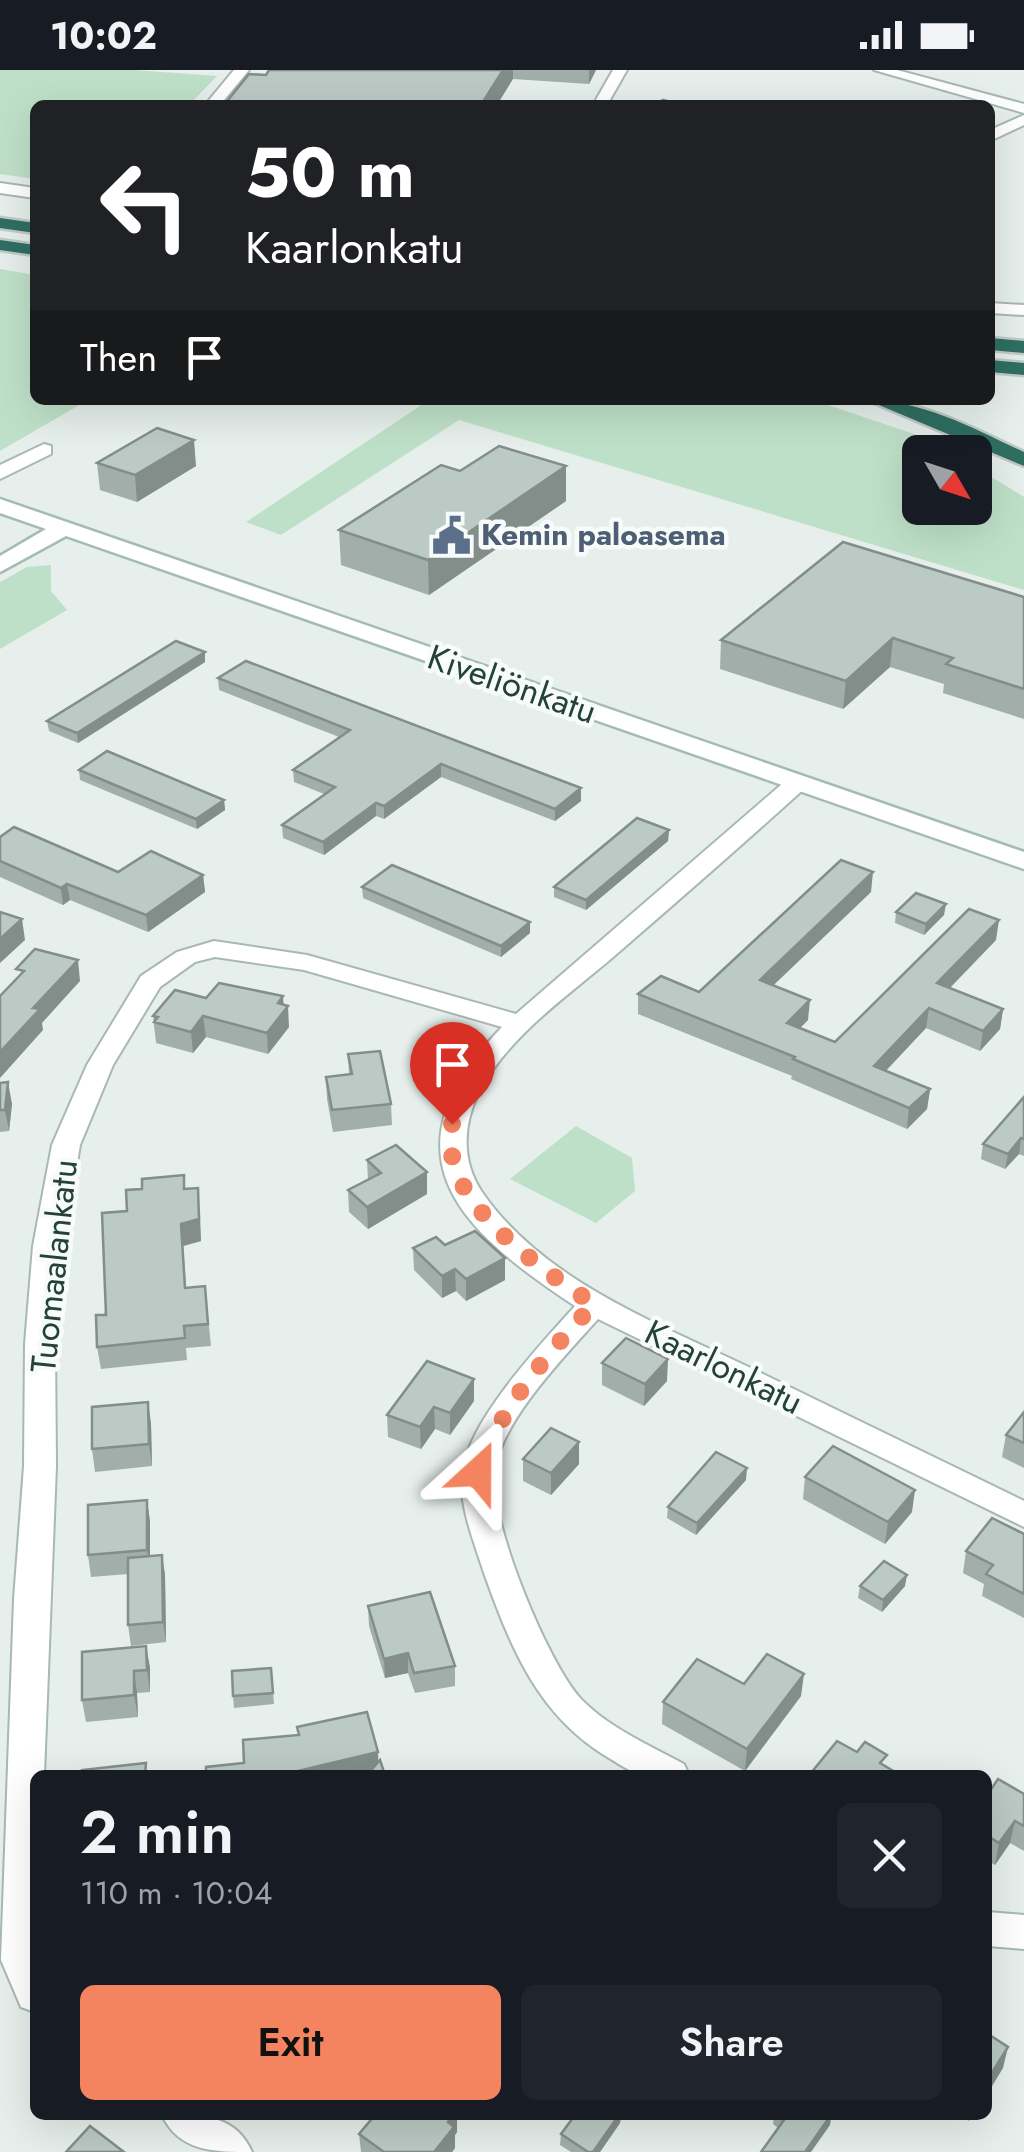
<!DOCTYPE html>
<html lang="en">
<head>
<meta charset="utf-8">
<style>
  :root { --surface:#171b24; --page:#20242c; --text:#f1f3f6; --muted:#9ea1a6; --accent:#f4845f }
  body { margin:0; font-family:Jost,sans-serif; background:var(--page); color:var(--text); height:100vh; display:flex; flex-direction:column; font-size:38px; white-space:nowrap }
  * { box-sizing:border-box; margin:0 }
  p { font-size:32px; color:var(--muted) }
  .icon { flex:none; width:55px; height:55px; fill:none; stroke:currentColor; stroke-width:2; stroke-linecap:round; stroke-linejoin:round }
  .map { position:relative; flex:1; overflow:hidden }
  .sheet { position:absolute; left:30px; top:1700px; width:962px; height:350px; display:flex; flex-direction:column; background:var(--surface); border-radius:15px; box-shadow:0 10px 40px #0002 }
  .sheet>* { flex:none }
  .guide { position:absolute; left:30px; top:30px; width:965px; height:305px; border-radius:15px; box-shadow:0 10px 40px #0002; background:#202124; color:#fff; overflow:hidden }
  .needle { width:65px; rotate:129deg }
  .controls { position:absolute; left:902px; top:365px; display:grid; gap:20px }
  .controls a { display:grid; place-items:center; width:90px; height:90px; border-radius:15px; background:var(--surface); box-shadow:0 10px 40px #0002; font-size:50px }
  .pin { position:absolute; display:grid; place-items:center; width:85px; height:85px; color:#fff; margin:-102px -42px; border-radius:50% 50% 50% 0; rotate:-45deg; box-shadow:0 0 10px #0007 }
  .pin .icon { rotate:45deg }
  .me { position:absolute; width:110px; margin:-55px; rotate:24deg; stroke-linejoin:round; filter:drop-shadow(0 0 8px #0008) }
  .turn { display:flex; align-items:center; gap:35px; height:210px; padding:0 50px; font-size:45px }
  .turn .icon { width:130px; height:130px; stroke-width:2.5 }
  .turn b { display:block; font-size:70px; line-height:85px }
  .then { display:flex; align-items:center; height:95px; padding:0 50px; background:#0003; gap:20px; font-size:38px }
  .round { display:grid; place-items:center; flex:none; width:105px; height:105px; border-radius:15px; background:var(--page) }
  .head { display:flex; align-items:center; justify-content:space-between; height:170px; padding:0 50px }
  h1 { font-size:60px; font-weight:600; line-height:75px }
  .primary-button { display:flex; gap:20px; margin-top:auto; padding:20px 50px }
  .primary-button a { flex:1; height:115px; border-radius:15px; background:var(--accent); color:#111; font-size:40px; font-weight:600; line-height:115px; text-align:center }
  .primary-button a+a { background:var(--page); color:var(--text) }
  .status { display:flex; justify-content:space-between; align-items:center; height:70px; padding:0 50px; background:var(--surface); direction:ltr }
  .status svg { height:28px; fill:currentColor }
  .map>svg:first-child { display:block }
  .green { fill:#bfe0c8 }
  .lines { fill:none; stroke-linecap:round; stroke-linejoin:round }
  .street-casing { stroke:#a8b8b2; stroke-width:4 }
  .secondary-casing { stroke:#a4bbb3; stroke-width:5 }
  .highway-casing { stroke:#c2cac8; stroke-width:5 }
  .street { fill:#fff; fill-rule:evenodd }
  .secondary { fill:#fff; fill-rule:evenodd }
  .highway { fill:#2f6f62; fill-rule:evenodd }
  .wall { fill:#a1aea9 }
  .shaded-wall { fill:#838d89 }
  .building { fill:#bbcac4; stroke:#838d89; stroke-width:2.5 }
  .route { stroke:#f4845f; stroke-width:18; stroke-dasharray:0 32.4 }
  .labels { text-anchor:middle; stroke-width:9; stroke-linejoin:round; paint-order:stroke }
  .far-service-label { font-size:30px; font-weight:bold; fill:#4e5e75; stroke:#f7fbf9; text-anchor:start }
  .street-label { font-size:35px; fill:#24423a; stroke:#f7fbf9 }
</style>
</head>
<body>
<div class="status"><b>10:02</b><svg viewBox="0 0 49 12"><path d="M0 12V9h3v3zM5 12V6h3v6zM10 12V3h3v9zM15 12V0h3v12zM26 1h20v11H26zM47 4h2v5h-2z"/></svg></div>
<div class="map">
<svg width="1024" height="2082" viewBox="0 0 1024 2082">
  <rect width="100%" height="100%" fill="#e6efeb"/>
  <g class="green">
    <polygon points="0,0 134,0 217,6 189,35 35,35 35,109 0,104"/>
    <polygon points="0,199 35,205 35,330 88,330 0,381"/>
    <polygon points="429,330 811,330 825,334 926,368 950,382 920,382 920,438 975,438 975,397 1024,427 1024,520 459,350 281,465 246,452"/>
    <polygon points="51,495 51,521 67,540 0,579 0,512 27,497"/>
    <polygon points="576,1056 632,1088 635,1121 596,1153 510,1109"/>
  </g>
  <g class="lines">
    <defs>
      <g id="street">
        <polygon points="234,0 249,0 220,35 205,35"/>
        <polygon points="613,0 627,0 607,35 593,35"/>
        <polygon points="874,0 897,0 1024,34 1024,43"/>
        <polygon points="1024,45 1024,55 990,71 990,60"/>
        <polygon points="0,113 35,118 35,128 0,123"/>
        <polygon points="990,233 1024,235 1024,245 990,243"/>
        <polygon points="44,374 51,376 51,384 0,409 0,395"/>
        <path d="M797,706L805,708L809,713L805,718C742,775 677,832 612,888C566,927 508,967 479,1022C463,1054 461,1091 482,1122C546,1215 668,1257 765,1305C851,1347 938,1389 1024,1431V1457L598,1249C565,1286 504,1348 495,1398C486,1445 548,1594 581,1629C609,1658 649,1675 684,1694L689,1705C674,1705 658,1707 643,1705C632,1703 619,1694 609,1688C538,1646 511,1578 484,1503C474,1471 457,1432 463,1399C471,1348 541,1274 575,1236C453,1156 382,1082 502,957L304,900L215,887L195,892L160,917L113,995L80,1075L63,1176L55,1274L56,1396L44,1705H35V1942L21,1937L1,1890L14,1529L24,1396L25,1274L33,1176L52,1075L87,995L141,906L177,882L214,871L307,885L516,944L789,708Z"/>
        <polygon points="988,1842 1024,1845 1024,1879 988,1876"/>
        <path d="M162,2045C199,2045 235,2043 252,2082C215,2082 179,2082 162,2045Z"/>
      </g>
      <polygon id="secondary" points="0,429 1024,782 1024,799 66,466 0,502 0,486 46,459 0,443"/>
      <g id="highway">
        <polygon points="0,148 35,153 35,163 0,158"/>
        <polygon points="0,170 35,175 35,185 0,180"/>
        <polygon points="990,268 1024,271 1024,283 990,280"/>
        <polygon points="990,290 1024,293 1024,305 990,302"/>
        <path d="M867,330C923,330 974,359 1024,382V396Z"/>
      </g>
    </defs>
    <use href="#street" class="street-casing"/>
    <use href="#secondary" class="secondary-casing"/>
    <use href="#highway" class="highway-casing"/>
    <use href="#street" class="street"/>
    <use href="#secondary" class="secondary"/>
    <use href="#highway" class="highway"/>
  </g>
  <g class="wall">
    <polygon points="269,0 596,0 589,14 513,9 266,5"/>
    <polygon points="97,393 196,396 137,432 100,420"/>
    <polygon points="566,396 566,431 429,525 341,495 339,460 460,401"/>
    <polygon points="1024,527 1024,649 943,623 944,614 890,597 843,639 720,599 721,570"/>
    <polygon points="205,582 205,592 78,673 49,661 47,651"/>
    <polygon points="218,608 581,731 555,751 441,707 384,749 376,746 324,785 283,768 282,755 324,724 294,712 293,700 339,667 219,620"/>
    <polygon points="79,700 224,730 225,740 197,759 80,710"/>
    <polygon points="669,760 668,771 586,840 554,827 554,817"/>
    <polygon points="0,767 118,802 203,805 205,822 148,862 70,830 63,835 0,807"/>
    <polygon points="362,817 530,863 501,887 363,828"/>
    <polygon points="871,822 773,915 808,950 800,958 835,972 996,870 950,918 1003,939 1000,959 980,981 926,958 886,1001 930,1019 927,1039 907,1059 791,1009 792,1006 638,944 638,924 699,922"/>
    <polygon points="896,842 944,845 924,865 895,853"/>
    <polygon points="206,928 283,934 289,957 268,984 206,967 193,983 156,973 153,946"/>
    <polygon points="348,984 391,1034 392,1055 333,1062 327,1029 326,1007 349,1005"/>
    <polygon points="0,1013 12,1034 9,1061 0,1062"/>
    <polygon points="1024,1027 1024,1086 1019,1084 1005,1099 981,1089 983,1074"/>
    <polygon points="367,1090 427,1102 427,1124 368,1159 349,1142 348,1120 368,1110"/>
    <polygon points="185,1119 200,1140 201,1171 183,1176 186,1218 205,1216 211,1276 186,1278 187,1290 101,1299 97,1277 127,1141"/>
    <polygon points="445,1175 505,1188 505,1210 466,1231 456,1221 442,1228 414,1200 413,1178"/>
    <polygon points="602,1293 667,1311 644,1336 602,1315"/>
    <polygon points="474,1331 450,1365 435,1359 421,1379 388,1367 387,1345"/>
    <polygon points="148,1332 151,1354 152,1396 95,1402 92,1379"/>
    <polygon points="1024,1342 1024,1398 1002,1387 1006,1365"/>
    <polygon points="579,1372 579,1394 551,1425 523,1411 523,1389"/>
    <polygon points="805,1407 912,1442 885,1474 803,1429"/>
    <polygon points="746,1410 696,1465 667,1448 668,1437"/>
    <polygon points="147,1430 150,1452 150,1486 162,1485 165,1505 166,1572 131,1576 128,1555 128,1504 91,1507 88,1485"/>
    <polygon points="1024,1464 1024,1548 982,1526 984,1514 963,1503 966,1481"/>
    <polygon points="860,1516 905,1516 882,1542 858,1528"/>
    <polygon points="368,1536 455,1596 455,1616 415,1623 408,1603 385,1608 369,1556"/>
    <polygon points="146,1576 150,1598 150,1622 137,1623 138,1647 86,1652 82,1630"/>
    <polygon points="271,1598 274,1634 234,1638 233,1626"/>
    <polygon points="744,1614 801,1626 745,1701 662,1654 663,1632"/>
    <polygon points="988,1724 1024,1724 1024,1781 1010,1773 995,1795 988,1791"/>
    <polygon points="375,2045 457,2045 457,2062 455,2065 455,2078 452,2082 361,2082 359,2064"/>
    <polygon points="575,2045 621,2045 620,2053 600,2082 571,2082 560,2075 561,2064"/>
    <polygon points="774,2045 831,2045 830,2055 778,2058 773,2054"/>
    <polygon points="959,2045 973,2045 969,2051"/>
  </g>
  <g class="shaded-wall">
    <polygon points="503,0 513,0 513,9 497,35 481,35"/>
    <polygon points="589,0 596,0 589,14"/>
    <polygon points="194,370 196,396 137,432 135,405"/>
    <polygon points="566,396 566,431 429,525 428,490"/>
    <polygon points="893,568 890,597 843,639 846,611"/>
    <polygon points="205,582 205,592 78,673 77,663"/>
    <polygon points="441,694 441,707 384,749 384,736"/>
    <polygon points="581,718 581,731 555,751 555,739"/>
    <polygon points="224,730 225,740 197,759 196,749"/>
    <polygon points="376,733 376,746 324,785 323,772"/>
    <polygon points="669,760 668,771 586,840 586,830"/>
    <polygon points="873,802 871,822 758,930 760,910"/>
    <polygon points="203,805 205,822 148,862 146,845"/>
    <polygon points="67,814 70,830 63,835 61,818"/>
    <polygon points="946,834 944,845 924,865 926,854"/>
    <polygon points="22,849 25,870 0,893 0,869"/>
    <polygon points="999,850 996,870 935,933 937,913"/>
    <polygon points="530,852 530,863 501,887 501,876"/>
    <polygon points="78,890 80,911 42,953 43,960 0,1008 0,982 33,938"/>
    <polygon points="283,926 284,941 288,936 289,957 268,984 267,963 278,933"/>
    <polygon points="810,930 808,950 785,973 787,953"/>
    <polygon points="929,938 926,958 871,1016 874,996"/>
    <polygon points="1003,939 1000,959 980,981 983,961"/>
    <polygon points="203,946 206,967 193,983 191,962"/>
    <polygon points="8,1012 12,1034 9,1061 5,1040"/>
    <polygon points="930,1019 927,1039 907,1059 909,1038"/>
    <polygon points="1021,1068 1019,1084 1005,1099 1008,1084"/>
    <polygon points="427,1102 427,1124 368,1159 367,1137"/>
    <polygon points="198,1118 201,1171 183,1176 188,1239 181,1154"/>
    <polygon points="505,1188 505,1210 466,1231 466,1209"/>
    <polygon points="455,1199 456,1221 442,1228 442,1206"/>
    <polygon points="668,1289 667,1311 644,1336 645,1314"/>
    <polygon points="474,1309 474,1331 450,1365 450,1343"/>
    <polygon points="148,1332 151,1354 152,1396 149,1374"/>
    <polygon points="434,1337 435,1359 421,1379 420,1357"/>
    <polygon points="579,1372 579,1394 551,1425 551,1403"/>
    <polygon points="747,1398 746,1410 696,1465 697,1453"/>
    <polygon points="915,1420 912,1442 885,1474 888,1452"/>
    <polygon points="147,1430 150,1452 150,1502 147,1480"/>
    <polygon points="162,1485 165,1505 166,1572 163,1552"/>
    <polygon points="907,1505 905,1516 882,1542 883,1530"/>
    <polygon points="146,1576 150,1598 150,1622 147,1600"/>
    <polygon points="408,1583 408,1603 385,1608 384,1589"/>
    <polygon points="134,1601 137,1623 138,1647 134,1625"/>
    <polygon points="804,1604 801,1626 745,1701 747,1679"/>
    <polygon points="378,1682 379,1704 376,1705 281,1705"/>
    <polygon points="1015,1751 1010,1773 995,1795 999,1773"/>
    <polygon points="1008,1977 1003,1998 988,2023 988,2009"/>
    <polygon points="453,2045 457,2045 457,2062 455,2065 455,2078 452,2082 434,2082 448,2052"/>
    <polygon points="619,2045 621,2045 620,2053 600,2082 593,2082"/>
    <polygon points="831,2045 830,2055 811,2082 805,2082"/>
  </g>
  <g class="building">
    <polygon points="269,0 503,0 481,35 224,35 249,4 266,5"/>
    <polygon points="663,30 682,35 652,35"/>
    <polygon points="157,358 194,370 135,405 97,393"/>
    <polygon points="499,376 566,396 428,490 339,460 441,395 460,401"/>
    <polygon points="843,472 1024,527 1024,619 946,594 953,588 893,568 846,611 721,570"/>
    <polygon points="176,571 205,582 77,663 47,651"/>
    <polygon points="246,591 581,718 555,739 441,694 384,736 376,733 323,772 282,755 335,717 293,700 350,660 218,608"/>
    <polygon points="107,681 224,730 196,749 79,700"/>
    <polygon points="637,748 669,760 586,830 554,817"/>
    <polygon points="14,757 118,802 151,781 203,805 146,845 67,814 61,818 0,791 0,767"/>
    <polygon points="841,790 873,802 760,910 810,930 787,953 835,972 969,839 999,850 937,913 1003,939 983,961 929,938 874,996 930,1019 909,1038 793,989 795,987 638,924 661,906 699,922"/>
    <polygon points="392,795 530,852 501,876 362,817"/>
    <polygon points="916,823 946,834 926,854 896,842"/>
    <polygon points="0,842 22,849 0,869"/>
    <polygon points="35,879 78,890 33,938 40,939 0,982 0,926 24,901 16,899"/>
    <polygon points="219,913 283,926 278,933 288,936 267,963 203,946 191,962 154,952 158,947 153,946 175,920 206,928"/>
    <polygon points="380,981 391,1034 332,1040 326,1007 352,1004 348,984"/>
    <polygon points="8,1012 5,1040 0,1040 0,1013"/>
    <polygon points="1024,1027 1024,1069 1021,1068 1008,1084 983,1074"/>
    <polygon points="396,1075 427,1102 367,1137 348,1120 381,1103 367,1090"/>
    <polygon points="184,1105 184,1119 198,1118 199,1149 181,1154 185,1218 205,1216 208,1254 184,1256 185,1268 97,1277 96,1245 106,1245 102,1143 127,1141 126,1120 142,1119 142,1109"/>
    <polygon points="475,1161 505,1188 466,1209 455,1199 442,1206 413,1178 436,1167 445,1175"/>
    <polygon points="626,1268 668,1289 645,1314 602,1293"/>
    <polygon points="427,1291 474,1309 450,1343 434,1337 420,1357 387,1345"/>
    <polygon points="148,1332 149,1374 92,1379 92,1337"/>
    <polygon points="1024,1342 1024,1373 1006,1365"/>
    <polygon points="551,1358 579,1372 551,1403 523,1389"/>
    <polygon points="833,1376 915,1420 888,1452 805,1407"/>
    <polygon points="716,1382 747,1398 697,1453 668,1437"/>
    <polygon points="147,1430 147,1480 88,1485 88,1435"/>
    <polygon points="992,1448 1024,1464 1024,1524 986,1504 993,1495 966,1481"/>
    <polygon points="162,1485 163,1552 128,1555 128,1488"/>
    <polygon points="884,1491 907,1505 883,1530 860,1516"/>
    <polygon points="430,1522 455,1596 414,1603 408,1583 384,1589 368,1536"/>
    <polygon points="146,1576 147,1600 134,1601 134,1625 82,1630 82,1582"/>
    <polygon points="767,1584 804,1604 747,1679 663,1632 697,1589 744,1614"/>
    <polygon points="271,1598 273,1623 233,1626 232,1601"/>
    <polygon points="367,1642 378,1682 281,1705 206,1705 206,1697 244,1693 243,1670 299,1665 297,1657"/>
    <polygon points="837,1671 857,1682 865,1672 887,1685 880,1693 900,1705 814,1705 811,1703"/>
    <polygon points="380,1690 385,1705 367,1705"/>
    <polygon points="146,1693 145,1705 82,1705 82,1700"/>
    <polygon points="998,1709 1024,1724 1024,1756 1015,1751 999,1773 988,1766 988,1724"/>
    <polygon points="988,1964 1008,1977 988,2009"/>
    <polygon points="375,2045 453,2045 448,2052 454,2057 434,2082 384,2082 359,2064"/>
    <polygon points="575,2045 619,2045 593,2082 588,2082 561,2064"/>
    <polygon points="776,2045 831,2045 805,2082 761,2082 784,2050"/>
    <polygon points="90,2056 124,2082 66,2082"/>
  </g>
  <g class="lines">
    <path class="route" d="M452,1054C452,1064 451,1075 452,1085C461,1144 548,1204 594,1234C549,1282 499,1339 478,1402"/>
  </g>
  <defs>
    <symbol id="civic-bare" viewBox="-9 -9 18 18"><path d="M-.6-6.5H3V-4.5H.6V-3L4-1V1h2V6H-6V1h2V-1L-.6-3ZM-1.2 2.5V6h2.4V2.5Z" fill="#5c6f8a" stroke="#f7fbf9" stroke-width="2.5" paint-order="stroke"/></symbol>
  </defs>
  <g fill-rule="evenodd">
    <use href="#civic-bare" x="424" y="438" width="55" height="55"/>
  </g>
  <g class="labels">
    <g class="far-service-label">
      <text x="481" y="475">Kemin paloasema</text>
    </g>
    <g class="street-label">
      <text transform="translate(512 614) rotate(19)" y="12">Kiveliönkatu</text>
      <text transform="translate(54 1196) rotate(-84)" y="12">Tuomaalankatu</text>
      <text transform="translate(724 1297) rotate(26)" y="12">Kaarlonkatu</text>
    </g>
  </g>
</svg>
<div class="controls">
<a><svg class="needle" viewBox="-14 -14 28 28"><path d="M0-13l5 13h-10z" fill="#e53935"/><path d="M0 13l5-13h-10z" fill="#9ea1a6"/></svg></a>
</div>
<div class="pin" style="left:452px;top:1054px;background:#d93025"><svg class="icon" aria-label="arrive" viewBox="0 0 24 24"><path d="M6 21V4h12l-3 4 3 4H6"/></svg></div>
<svg class="me" style="left:478px;top:1402px" viewBox="-20 -20 40 40"><path d="M0-17L14 15 0 8-14 15z" fill="#f4845f" stroke="#fff" stroke-width="4"/></svg>
<div class="guide">
<div class="turn"><svg class="icon" aria-label="left" viewBox="0 0 24 24"><path d="M17 20v-9H6M10 6l-5 5 5 5"/></svg><div><b>50 m</b>Kaarlonkatu</div></div>
<div class="then">Then<svg class="icon" aria-label="arrive" viewBox="0 0 24 24"><path d="M6 21V4h12l-3 4 3 4H6"/></svg></div>
</div>
<section class="sheet">
<div class="head"><div><h1>2 min</h1><p>110 m · 10:04</p></div><a class="round"><svg class="icon" aria-label="close" viewBox="0 0 24 24"><path d="M6 6l12 12M18 6L6 18"/></svg></a></div>
<div class="primary-button"><a>Exit</a><a>Share</a></div>
</section>
</div>
</body>
</html>
